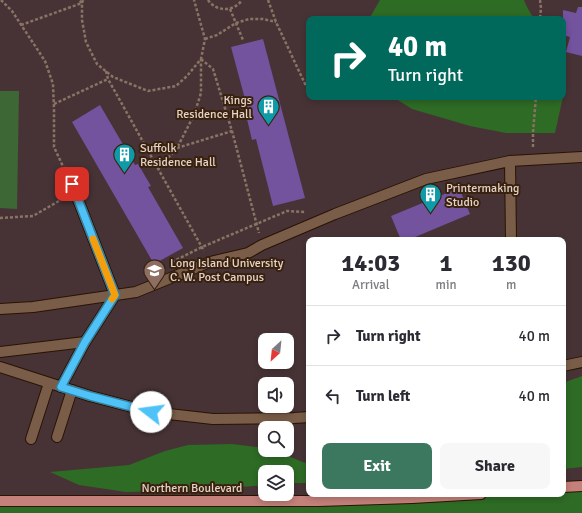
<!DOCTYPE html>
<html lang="en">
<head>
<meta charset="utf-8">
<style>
  :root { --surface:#fff; --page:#f7f7f7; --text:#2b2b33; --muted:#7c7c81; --line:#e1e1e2; --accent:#3c7760 }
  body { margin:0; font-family:Signika,sans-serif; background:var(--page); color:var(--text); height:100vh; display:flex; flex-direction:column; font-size:15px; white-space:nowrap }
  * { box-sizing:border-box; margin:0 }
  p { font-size:13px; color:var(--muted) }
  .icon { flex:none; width:22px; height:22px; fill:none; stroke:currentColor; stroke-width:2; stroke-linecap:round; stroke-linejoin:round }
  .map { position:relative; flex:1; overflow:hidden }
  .panel { position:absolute; left:306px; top:237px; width:260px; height:260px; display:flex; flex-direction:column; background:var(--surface); border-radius:8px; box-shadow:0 2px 6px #0003 }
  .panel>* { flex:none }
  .banner { position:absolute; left:306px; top:16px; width:260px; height:84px; border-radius:8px; box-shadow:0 2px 6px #0003; background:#00695c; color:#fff; overflow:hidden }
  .needle { width:26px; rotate:207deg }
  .tools { position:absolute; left:258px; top:333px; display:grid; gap:8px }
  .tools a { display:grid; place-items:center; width:36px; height:36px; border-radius:8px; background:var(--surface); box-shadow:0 2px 6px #0003; font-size:20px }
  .pin { position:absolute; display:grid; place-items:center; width:34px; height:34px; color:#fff; margin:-17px; border-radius:8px; box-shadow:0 2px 6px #0006 }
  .me { position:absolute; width:44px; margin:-22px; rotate:285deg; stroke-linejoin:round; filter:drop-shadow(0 0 3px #0008) }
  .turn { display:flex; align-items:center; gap:14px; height:84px; padding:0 16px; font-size:18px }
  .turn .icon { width:52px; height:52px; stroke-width:2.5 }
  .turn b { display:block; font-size:28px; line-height:34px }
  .eta { display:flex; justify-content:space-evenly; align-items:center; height:68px; text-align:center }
  .eta b { font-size:24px; font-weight:700; line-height:28px }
  .cta { display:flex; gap:8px; margin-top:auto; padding:8px 16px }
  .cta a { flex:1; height:46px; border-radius:8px; background:var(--accent); color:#fff; font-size:16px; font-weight:700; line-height:46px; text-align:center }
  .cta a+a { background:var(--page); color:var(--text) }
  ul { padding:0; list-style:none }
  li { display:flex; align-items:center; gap:12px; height:60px; padding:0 16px; border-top:1px solid var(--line) }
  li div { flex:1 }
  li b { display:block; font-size:15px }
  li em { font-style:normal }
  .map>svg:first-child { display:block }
  .education { fill:#473336; fill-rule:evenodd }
  .green { fill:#3d6836 }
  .forest { fill:#2e6b25 }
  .building { fill:#73529e }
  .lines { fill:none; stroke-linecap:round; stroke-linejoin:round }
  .minor-casing { stroke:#291302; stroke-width:12 }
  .major-casing { stroke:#291302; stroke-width:12 }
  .path { stroke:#897464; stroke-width:2.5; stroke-dasharray:3 2; stroke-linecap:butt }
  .minor { stroke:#795d48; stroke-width:10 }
  .major { stroke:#c4807a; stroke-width:10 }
  .route-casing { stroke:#337fa1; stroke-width:10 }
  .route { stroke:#4fc3f7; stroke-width:7 }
  .slow { stroke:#f59e0b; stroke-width:7 }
  .labels { text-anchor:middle; stroke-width:4; stroke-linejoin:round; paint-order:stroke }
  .poi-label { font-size:12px; fill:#e4d3c8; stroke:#39210e; text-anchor:start }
  .street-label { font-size:12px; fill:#e4d3c8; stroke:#39210e }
</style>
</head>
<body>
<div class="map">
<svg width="582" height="513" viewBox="0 0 582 513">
  <rect width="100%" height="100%" fill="#442b18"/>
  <path class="education" d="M0,0H582V486L563,487V240H309V494H481L0,501ZM309,19H563V97H309ZM265,340H287V362H265ZM265,384H287V406H265ZM265,428H287V450H265ZM265,472H287V494H265Z"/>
  <polygon class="green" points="0,91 19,91 17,209 0,208"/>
  <g class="forest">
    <polygon points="380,0 524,0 527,7 534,19 369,19"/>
    <polygon points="563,55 565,57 564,92 555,133 506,133 470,126 412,109 393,97 563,97"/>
    <polygon points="582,376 582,467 563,469 563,383"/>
    <polygon points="232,444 265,448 265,450 274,450 305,463 309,460 309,483 287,483 287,472 265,472 265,485 208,490 126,492 79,485 50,472 129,465 165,451 188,445"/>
    <polygon points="582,486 582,513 0,513 0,501 481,494 563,494 563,487"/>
  </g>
  <g class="building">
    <polygon points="578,7 582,7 582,56 566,52 570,37 563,35 563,10 576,13"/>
    <polygon points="263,39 305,198 273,206 256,139 252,140 246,115 249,114 231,47"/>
    <polygon points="100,105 135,165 138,164 151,186 148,187 183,248 154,264 72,122"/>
    <polygon points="459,188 470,214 408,240 401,240 391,216"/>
  </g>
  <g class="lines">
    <defs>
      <g id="minor">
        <polyline points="510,161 511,240"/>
        <polyline points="0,309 33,307 136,292 210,262 248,253 262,245 335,214 426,179 510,161 582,157"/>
        <polyline points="0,352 85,342"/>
        <polyline points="563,366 582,362"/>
        <polyline points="0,367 90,396 151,412 213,419 294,418 309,417"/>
        <polyline points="61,387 85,342 115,295 72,184"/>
        <polyline points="57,437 72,390"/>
        <polyline points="31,439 49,383"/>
      </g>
      <g id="major">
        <polyline points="563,487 582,486"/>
        <polyline points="0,501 318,501 412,498 481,494"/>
      </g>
    </defs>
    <use href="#minor" class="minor-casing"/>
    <use href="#major" class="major-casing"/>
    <g class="path">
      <polyline points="1,0 12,11 45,61 53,84 54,110 54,147 66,173"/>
      <polyline points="83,0 82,3 82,20 86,42 97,64 113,77 148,91 176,86 187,76 201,59 205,39 194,0"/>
      <path d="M208,0C216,12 234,12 242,0"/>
      <polyline points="268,0 276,22 306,86"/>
      <polyline points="540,0 541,8 540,19"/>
      <polyline points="230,9 243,40"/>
      <polyline points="21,25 82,3 79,0"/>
      <polyline points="205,39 217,35 236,23 249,19 263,19 276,22"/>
      <polyline points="201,59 213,69 232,131 259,233"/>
      <polyline points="106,71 108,79 204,251"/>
      <polyline points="54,104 108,79"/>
      <polyline points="533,147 533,132 536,97"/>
      <polyline points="177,148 232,131"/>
      <polyline points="158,169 177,148 194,115 201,93 201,59"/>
      <polyline points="0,218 33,216 64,198"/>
      <polyline points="172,262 202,247 287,211 305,212"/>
    </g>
    <use href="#minor" class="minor"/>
    <use href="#major" class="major"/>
  </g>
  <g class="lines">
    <defs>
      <polyline id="route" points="72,184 115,295 85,342 61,387 90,396 151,412"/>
    </defs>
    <use href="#route" class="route-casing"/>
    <use href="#route" class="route"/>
    <polyline class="slow" points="93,239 115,295 112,299"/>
  </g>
  <defs>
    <symbol id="building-pin" viewBox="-11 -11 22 30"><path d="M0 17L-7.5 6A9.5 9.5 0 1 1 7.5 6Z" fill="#0f9aa8" stroke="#39210e"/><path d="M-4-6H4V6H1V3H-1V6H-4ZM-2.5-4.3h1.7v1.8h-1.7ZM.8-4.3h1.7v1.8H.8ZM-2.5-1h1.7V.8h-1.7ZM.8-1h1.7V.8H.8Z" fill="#fff"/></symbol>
    <symbol id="university-pin" viewBox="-11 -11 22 30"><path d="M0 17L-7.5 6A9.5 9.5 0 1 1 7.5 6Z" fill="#8d6e63" stroke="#39210e"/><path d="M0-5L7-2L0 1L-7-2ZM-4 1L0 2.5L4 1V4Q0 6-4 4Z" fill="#fff"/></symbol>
  </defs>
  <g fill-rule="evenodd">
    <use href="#building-pin" x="256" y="94" width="25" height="34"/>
    <use href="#building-pin" x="112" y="142" width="25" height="34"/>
    <use href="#building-pin" x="418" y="182" width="25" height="34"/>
    <use href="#university-pin" x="142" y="258" width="25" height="34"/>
  </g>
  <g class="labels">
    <g class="poi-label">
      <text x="252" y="104" text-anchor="end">Kings<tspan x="252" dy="14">Residence Hall</tspan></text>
      <text x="140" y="152">Suffolk<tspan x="140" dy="14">Residence Hall</tspan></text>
      <text x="446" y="192">Printermaking<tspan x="446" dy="14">Studio</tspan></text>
      <text x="170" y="267">Long Island University<tspan x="170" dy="14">C. W. Post Campus</tspan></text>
    </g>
    <g class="street-label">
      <text x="192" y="492">Northern Boulevard</text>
    </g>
  </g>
</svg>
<div class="tools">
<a><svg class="needle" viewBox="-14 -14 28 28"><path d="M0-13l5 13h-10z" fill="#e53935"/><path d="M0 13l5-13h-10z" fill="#7c7c81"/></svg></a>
<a><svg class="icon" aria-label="sound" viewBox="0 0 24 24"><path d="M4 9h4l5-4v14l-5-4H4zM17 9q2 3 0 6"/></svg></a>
<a><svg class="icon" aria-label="search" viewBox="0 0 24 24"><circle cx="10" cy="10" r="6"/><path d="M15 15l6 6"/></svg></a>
<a><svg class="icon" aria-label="layers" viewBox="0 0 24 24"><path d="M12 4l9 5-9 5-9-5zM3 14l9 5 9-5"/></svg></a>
</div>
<div class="pin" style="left:72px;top:184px;background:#d93025"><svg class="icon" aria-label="arrive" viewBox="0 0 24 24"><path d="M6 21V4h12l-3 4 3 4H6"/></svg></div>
<svg class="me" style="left:151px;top:412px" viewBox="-20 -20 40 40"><circle r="19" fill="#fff"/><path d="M0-13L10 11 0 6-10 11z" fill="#4fc3f7"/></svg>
<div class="banner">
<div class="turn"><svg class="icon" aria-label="right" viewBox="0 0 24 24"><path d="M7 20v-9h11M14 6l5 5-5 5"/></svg><div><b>40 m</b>Turn right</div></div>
</div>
<section class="panel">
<div class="eta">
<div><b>14:03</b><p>Arrival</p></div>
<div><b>1</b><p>min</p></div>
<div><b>130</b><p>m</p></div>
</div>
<ul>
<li><svg class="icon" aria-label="right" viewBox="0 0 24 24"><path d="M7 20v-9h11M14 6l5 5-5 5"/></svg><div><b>Turn right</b></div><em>40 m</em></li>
<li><svg class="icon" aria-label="left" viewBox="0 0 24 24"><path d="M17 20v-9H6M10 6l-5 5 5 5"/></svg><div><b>Turn left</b></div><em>40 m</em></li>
</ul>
<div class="cta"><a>Exit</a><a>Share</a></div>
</section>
</div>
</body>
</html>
